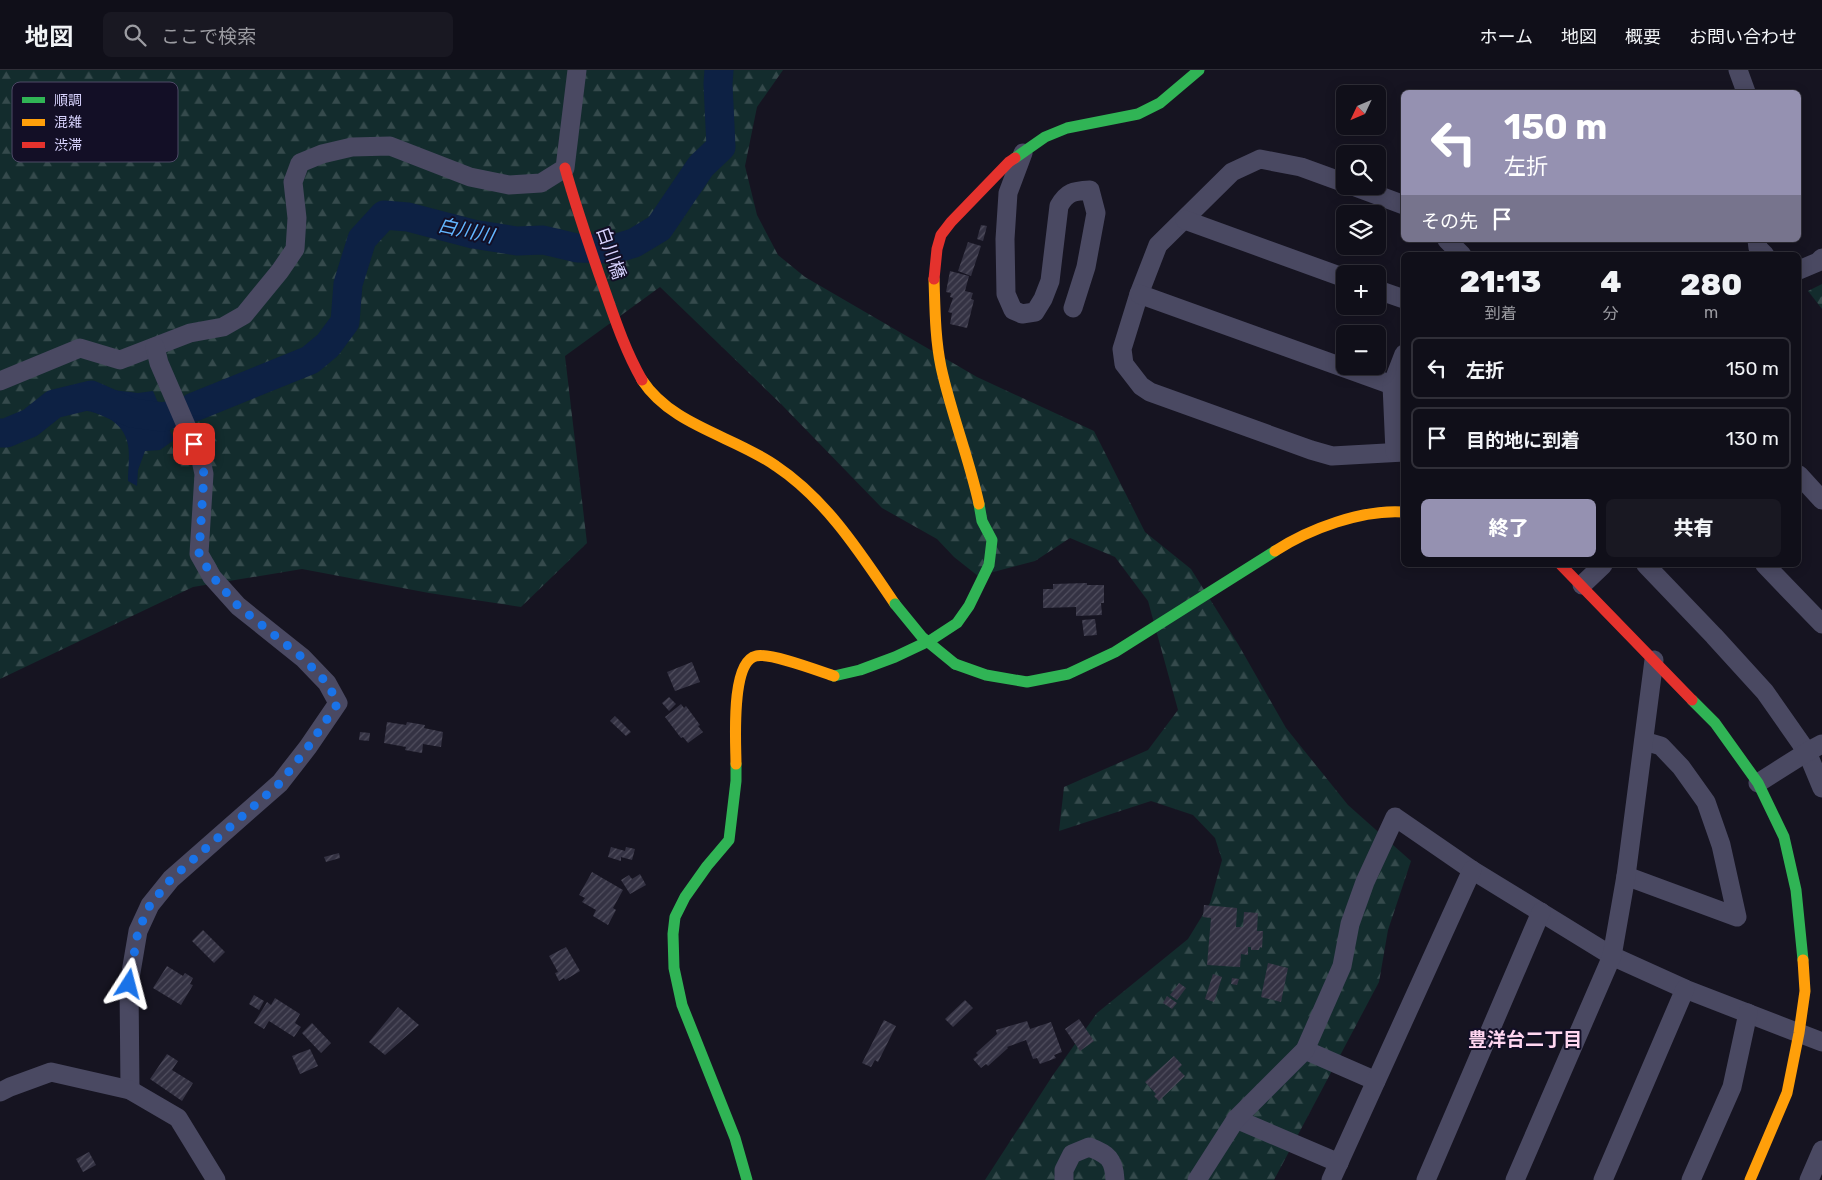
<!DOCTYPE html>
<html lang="ja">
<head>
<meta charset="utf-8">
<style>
  :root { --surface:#100f19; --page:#191822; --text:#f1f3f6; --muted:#9c9ca2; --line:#302f38; --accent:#9591b1 }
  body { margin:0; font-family:Rubik,"Noto Sans JP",sans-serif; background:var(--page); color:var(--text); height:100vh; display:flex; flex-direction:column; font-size:19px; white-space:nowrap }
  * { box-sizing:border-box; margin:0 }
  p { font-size:16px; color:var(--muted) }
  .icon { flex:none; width:28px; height:28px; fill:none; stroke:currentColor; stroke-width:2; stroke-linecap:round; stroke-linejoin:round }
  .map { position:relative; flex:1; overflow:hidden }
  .sheet { position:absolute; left:1401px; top:182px; width:400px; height:315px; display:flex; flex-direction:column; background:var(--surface); border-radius:8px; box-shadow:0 2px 12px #0003,0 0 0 1px var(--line) }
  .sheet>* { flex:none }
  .banner { position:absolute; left:1401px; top:20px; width:400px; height:152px; border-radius:8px; box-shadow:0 2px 12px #0003,0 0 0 1px var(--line); background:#9591b1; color:#fff; overflow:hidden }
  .needle { width:32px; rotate:226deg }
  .buttons { position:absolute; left:1336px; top:15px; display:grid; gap:10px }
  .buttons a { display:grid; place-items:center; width:50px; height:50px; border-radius:8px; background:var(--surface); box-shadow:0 2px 12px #0003,0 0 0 1px var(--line); font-size:25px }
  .pin { position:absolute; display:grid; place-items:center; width:42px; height:42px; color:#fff; margin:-21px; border-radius:10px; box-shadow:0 2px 8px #0006 }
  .me { position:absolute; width:55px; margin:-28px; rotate:9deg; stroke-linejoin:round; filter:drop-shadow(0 0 4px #0008) }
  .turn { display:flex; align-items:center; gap:18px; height:105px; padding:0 20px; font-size:22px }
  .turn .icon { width:65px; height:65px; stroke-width:2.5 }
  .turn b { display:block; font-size:35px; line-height:42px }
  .then { display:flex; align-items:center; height:48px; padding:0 20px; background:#0003; gap:10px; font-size:19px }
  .eta { display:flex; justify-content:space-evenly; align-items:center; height:85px; text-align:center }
  .eta b { font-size:30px; font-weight:800; line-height:35px }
  .cta { display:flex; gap:10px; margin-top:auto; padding:10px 20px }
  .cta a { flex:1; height:58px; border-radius:8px; background:var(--accent); color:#fff; font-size:20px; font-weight:800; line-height:58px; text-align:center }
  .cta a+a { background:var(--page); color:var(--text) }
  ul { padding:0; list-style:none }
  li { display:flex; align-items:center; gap:15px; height:62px; margin:0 10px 8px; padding:0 10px; border:2px solid var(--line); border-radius:8px }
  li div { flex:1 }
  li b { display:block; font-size:19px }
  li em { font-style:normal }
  header { display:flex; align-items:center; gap:30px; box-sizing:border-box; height:70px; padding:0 25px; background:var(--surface); border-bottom:1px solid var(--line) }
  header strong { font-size:24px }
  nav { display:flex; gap:28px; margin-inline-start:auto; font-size:18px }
  .search { width:350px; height:45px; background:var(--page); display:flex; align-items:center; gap:12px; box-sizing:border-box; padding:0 18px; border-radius:8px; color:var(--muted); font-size:19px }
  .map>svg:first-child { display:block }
  .forest { fill:url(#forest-firs) }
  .water { fill:#0d2144 }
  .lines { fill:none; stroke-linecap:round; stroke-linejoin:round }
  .river { stroke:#0d2144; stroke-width:29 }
  .building { fill:url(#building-hatch) }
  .street { stroke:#4a4962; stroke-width:19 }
  .fast { stroke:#30b455; stroke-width:11 }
  .slow { stroke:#ff9f0a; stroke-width:11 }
  .jam { stroke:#e5322d; stroke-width:11 }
  .fast-bridge { stroke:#30b455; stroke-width:11 }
  .route { stroke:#1a73e8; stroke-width:9; stroke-dasharray:0 16.2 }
  .labels { text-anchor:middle; stroke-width:4; stroke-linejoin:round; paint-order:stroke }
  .street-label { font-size:18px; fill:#d9d4ff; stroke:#130f26 }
  .water-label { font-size:19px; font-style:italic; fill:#62b6ff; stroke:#130f26 }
  .neighbourhood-label { font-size:19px; font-weight:bold; fill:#ffd6f0; stroke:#130f26 }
  .key { fill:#130f26; stroke:#4e4a67; stroke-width:1 }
  .key-label { font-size:14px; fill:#d9d4ff }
</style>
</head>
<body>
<header>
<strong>地図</strong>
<div class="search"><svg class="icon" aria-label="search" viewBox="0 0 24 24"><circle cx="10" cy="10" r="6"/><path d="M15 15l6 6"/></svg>ここで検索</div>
<nav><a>ホーム</a><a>地図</a><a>概要</a><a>お問い合わせ</a></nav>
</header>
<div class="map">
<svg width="1822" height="1110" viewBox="0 0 1822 1110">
  <defs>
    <pattern id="forest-firs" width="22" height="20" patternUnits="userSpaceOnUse" patternTransform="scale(1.25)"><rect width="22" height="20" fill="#132c2d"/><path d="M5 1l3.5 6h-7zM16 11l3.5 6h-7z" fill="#354a4c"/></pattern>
    <pattern id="building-hatch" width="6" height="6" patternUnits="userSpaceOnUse" patternTransform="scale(1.25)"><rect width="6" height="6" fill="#343243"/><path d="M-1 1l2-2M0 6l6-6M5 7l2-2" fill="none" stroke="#514f5f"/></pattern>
  </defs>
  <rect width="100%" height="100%" fill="#161421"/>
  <g class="forest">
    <polygon points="0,0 783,0 757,37 745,96 757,145 778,185 805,207 977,307 1094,361 1145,462 1191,499 1238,574 1286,658 1348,735 1411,791 1388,860 1379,912 1274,1110 985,1110 1053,1005 1097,943 1188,869 1210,833 1222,790 1215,768 1193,745 1151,731 1059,761 1064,717 1148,680 1178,640 1148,531 1115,487 1070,468 1035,491 978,506 954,487 937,469 882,438 781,334 660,217 565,286 587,473 521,537 429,523 302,499 193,517 0,609"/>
    <polygon points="1822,214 1822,239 1808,221"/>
  </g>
  <path class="water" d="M88,317L138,323L153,321L174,370L160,380L145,381L138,400L137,416L128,411C128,400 130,386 128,375C123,343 80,335 54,342L52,327L69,319Z"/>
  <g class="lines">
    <g class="river">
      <polyline points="194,337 310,290 328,275 345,252 348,214 362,169 384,145 408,147 473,164 517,171 543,170 577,178 614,179 634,173 659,158 701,96 721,77 718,14 719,0"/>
      <polyline points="0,363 6,363 30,353 54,334 91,325 132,343 163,347 166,346"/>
    </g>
  </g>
  <g class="building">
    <polygon points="981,155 987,156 983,171 977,169"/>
    <polygon points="968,172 981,176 971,206 958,201"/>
    <polygon points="950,201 969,206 965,221 973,223 971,229 974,230 967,258 950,254 952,243 948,242 953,228 950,227 951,223 946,222"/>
    <polygon points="1087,513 1087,515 1104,515 1104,533 1101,533 1102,545 1076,546 1076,537 1043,538 1043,519 1053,519 1053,514"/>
    <polygon points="1095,549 1097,565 1084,566 1082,550"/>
    <polygon points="692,592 700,612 675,621 667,602"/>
    <polygon points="669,627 676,634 669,641 662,633"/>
    <polygon points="681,634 684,638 686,636 700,655 698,656 703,662 688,673 683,667 681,668 665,647"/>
    <polygon points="615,646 631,662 626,666 610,651"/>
    <polygon points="387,652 406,655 407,652 425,655 424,658 443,662 441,677 423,674 422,683 405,680 406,677 384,673"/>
    <polygon points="360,662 370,663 369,671 359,670"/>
    <polygon points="611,777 625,781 626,777 635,779 632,790 621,787 621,791 608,787"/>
    <polygon points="339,783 340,788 326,792 324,787"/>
    <polygon points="592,802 623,820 613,838 616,840 608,855 593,846 596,840 582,832 585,828 579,825"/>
    <polygon points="640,804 646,815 630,824 621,810 629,805 632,809"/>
    <polygon points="1204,835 1237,838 1236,857 1243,857 1244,842 1258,843 1257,861 1263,861 1262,878 1260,877 1259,880 1251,880 1251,877 1248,877 1248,885 1241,884 1240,897 1207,895 1211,848 1203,847"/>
    <polygon points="203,860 225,882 214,893 192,871"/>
    <polygon points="566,877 580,901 565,910 564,908 559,911 555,903 558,902 549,886"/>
    <polygon points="1268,893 1288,898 1281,932 1261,927"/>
    <polygon points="167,896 183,906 185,903 193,908 190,914 193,915 181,935 153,918"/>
    <polygon points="1213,904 1222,907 1214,932 1205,929"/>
    <polygon points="1232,908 1239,909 1237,915 1231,914"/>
    <polygon points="1179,913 1186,918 1177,930 1170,925"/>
    <polygon points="254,925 264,931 259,940 249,934"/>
    <polygon points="1167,926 1177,933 1172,939 1163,933"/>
    <polygon points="275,928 300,944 295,953 301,957 294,967 269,951 264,959 254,953 267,932 271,935"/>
    <polygon points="965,930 973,938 953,957 945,949"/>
    <polygon points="398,937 419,955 385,985 369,972"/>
    <polygon points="1079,949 1094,971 1080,981 1065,959"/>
    <polygon points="884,950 896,956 878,992 875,990 871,997 862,993"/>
    <polygon points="1027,951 1030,959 1051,952 1062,982 1054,985 1056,988 1040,994 1037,988 1033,989 1026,970 1007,977 1008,978 988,996 986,994 981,998 973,989 978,985 976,983 997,964 996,960"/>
    <polygon points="312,953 331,973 321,983 302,963"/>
    <polygon points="310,979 318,996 300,1004 292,986"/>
    <polygon points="167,984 178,991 172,1000 193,1013 182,1031 150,1009"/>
    <polygon points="1174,986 1182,995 1178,999 1185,1006 1159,1031 1154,1026 1156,1024 1145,1012"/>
    <polygon points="89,1082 96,1095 83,1102 76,1089"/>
  </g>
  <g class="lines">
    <g class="street">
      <polyline points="1738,0 1746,22"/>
      <path d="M1023,83L1008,123L1005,169L1006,224L1013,240L1022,244L1035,242L1043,229L1050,211L1059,136C1067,122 1073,121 1090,120L1096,143L1086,197L1073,238"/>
      <polyline points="1345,113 1301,97 1260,89 1232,102 1158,175 1139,224 1122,279 1124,294 1141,316 1150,322 1311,380 1332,386 1404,382"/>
      <polyline points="1353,116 1404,135"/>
      <polyline points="1185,150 1345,208"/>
      <polyline points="1447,170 1462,185"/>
      <polyline points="1757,170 1758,178 1765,185"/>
      <polyline points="1799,200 1818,192 1822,188"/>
      <polyline points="1378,220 1404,229"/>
      <polyline points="1139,224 1392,315"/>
      <polyline points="0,311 80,278 120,290 190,263 223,257 244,245 280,201 295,179 297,148 293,112 300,93 322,84 352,77 390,76 470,107 509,115 541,113 565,98 577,0"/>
      <polyline points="1395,382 1392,315 1404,284"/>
      <polyline points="1799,405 1822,430"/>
      <polyline points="1646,495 1714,566 1765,622 1807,682 1822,718"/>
      <polyline points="1765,495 1822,554"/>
      <polyline points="1582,515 1603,495"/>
      <polyline points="1758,713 1807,682 1822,674"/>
      <polyline points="1626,806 1737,847 1721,775 1706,732 1681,697 1661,676 1644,671"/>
      <polyline points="1305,980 1376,1011"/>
      <polyline points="130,1020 129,914 138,861 150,835 171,809 280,713 308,677 338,633 327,613 303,588 238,536 212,507 199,484 204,404 201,390 159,293 155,277"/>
      <polyline points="0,1022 10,1017 51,1002 130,1020 178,1048 216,1110"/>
      <polyline points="1236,1049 1339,1093"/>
      <path d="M1064,1110V1100L1072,1084L1089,1077C1108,1084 1114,1089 1115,1110"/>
      <polyline points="1197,1110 1236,1049 1305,980 1342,896 1350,854 1365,812 1395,747 1472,800 1612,886 1685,919 1822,972"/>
      <polyline points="1331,1110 1472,800"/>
      <polyline points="1426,1110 1541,842"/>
      <polyline points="1515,1110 1612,886 1626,806 1654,590"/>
      <polyline points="1603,1110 1685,919"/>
      <polyline points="1691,1110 1732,1017 1748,943"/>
      <polyline points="1809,1110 1822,1080"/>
    </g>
    <g class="fast">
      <polyline points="1015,88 1045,67 1067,58 1138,44 1160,33 1199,0"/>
      <polyline points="955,594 986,605 1027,612 1068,604 1115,582 1275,481"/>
      <polyline points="834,606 860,600 895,587 931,570 957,553 969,536 989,495 992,470 982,451 979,434"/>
      <polyline points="1692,630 1715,653 1758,713 1784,767 1796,820 1803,890"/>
      <polyline points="736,694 736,711 729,770 707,796 685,827 675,847 673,864 674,898 682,935 735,1068 747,1110"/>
    </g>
    <g class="slow">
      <path d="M934,209C935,238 935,268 941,297C951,343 969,388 979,434"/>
      <path d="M642,310C672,356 734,366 776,396C827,430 861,484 895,534"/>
      <path d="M1275,481C1309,459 1362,439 1404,442"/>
      <path d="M736,694C736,673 730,592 756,586C769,582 819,601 834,606"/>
      <polyline points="1750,1110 1787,1023 1799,963 1805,921 1803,890"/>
    </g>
    <g class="jam">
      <path d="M565,98C575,134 587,169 599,204C612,240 623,277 642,310"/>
      <polyline points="934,209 937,179 941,165 951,152 1009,92 1015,88"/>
      <polyline points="1561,495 1692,630"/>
    </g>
    <polyline class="fast-bridge" points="895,534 922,567 955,594"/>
  </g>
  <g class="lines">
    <polyline class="route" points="129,914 138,861 150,835 171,809 280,713 308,677 338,633 327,613 303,588 238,536 212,506 199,484 204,404 201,390 194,374"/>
  </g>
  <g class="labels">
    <g class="street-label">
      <text transform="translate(611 183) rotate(71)" y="6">白川橋</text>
    </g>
    <g class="water-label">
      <text transform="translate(466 160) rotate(12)" y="7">白川川</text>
    </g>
    <g class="neighbourhood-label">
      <text x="1525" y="976">豊洋台二丁目</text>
    </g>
  </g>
  <rect x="12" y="12" width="166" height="80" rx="8" class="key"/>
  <rect x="22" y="27" width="23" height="6" fill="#30b455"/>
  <rect x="22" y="49" width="23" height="7" fill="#ff9f0a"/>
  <rect x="22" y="72" width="23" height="6" fill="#e5322d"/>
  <g class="key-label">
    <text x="54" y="35">順調</text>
    <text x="54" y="57">混雑</text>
    <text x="54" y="80">渋滞</text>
  </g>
</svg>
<div class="buttons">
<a><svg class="needle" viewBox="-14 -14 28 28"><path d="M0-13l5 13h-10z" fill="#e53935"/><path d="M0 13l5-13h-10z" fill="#9c9ca2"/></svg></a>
<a><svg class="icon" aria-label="search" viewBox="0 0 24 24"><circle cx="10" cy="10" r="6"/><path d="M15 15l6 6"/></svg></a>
<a><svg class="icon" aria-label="layers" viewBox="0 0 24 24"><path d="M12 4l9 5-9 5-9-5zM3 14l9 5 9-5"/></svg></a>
<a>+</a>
<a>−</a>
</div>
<div class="pin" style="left:194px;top:374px;background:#d93025"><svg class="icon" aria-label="arrive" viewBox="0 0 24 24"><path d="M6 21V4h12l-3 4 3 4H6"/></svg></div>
<svg class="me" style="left:129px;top:914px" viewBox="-20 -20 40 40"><path d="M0-17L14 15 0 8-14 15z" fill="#1a73e8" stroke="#fff" stroke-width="4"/></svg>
<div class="banner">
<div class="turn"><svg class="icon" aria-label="left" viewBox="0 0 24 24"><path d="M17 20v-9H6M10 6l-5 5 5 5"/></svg><div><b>150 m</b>左折</div></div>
<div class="then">その先<svg class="icon" aria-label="arrive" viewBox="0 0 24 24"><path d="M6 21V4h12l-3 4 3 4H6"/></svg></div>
</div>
<section class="sheet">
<div class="eta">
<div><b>21:13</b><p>到着</p></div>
<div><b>4</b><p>分</p></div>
<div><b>280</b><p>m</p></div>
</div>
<ul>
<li><svg class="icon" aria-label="left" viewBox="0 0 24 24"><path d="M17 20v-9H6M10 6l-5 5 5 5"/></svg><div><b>左折</b></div><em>150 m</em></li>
<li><svg class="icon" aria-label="arrive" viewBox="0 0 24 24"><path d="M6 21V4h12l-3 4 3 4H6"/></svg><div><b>目的地に到着</b></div><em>130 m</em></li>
</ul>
<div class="cta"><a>終了</a><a>共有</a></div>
</section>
</div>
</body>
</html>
